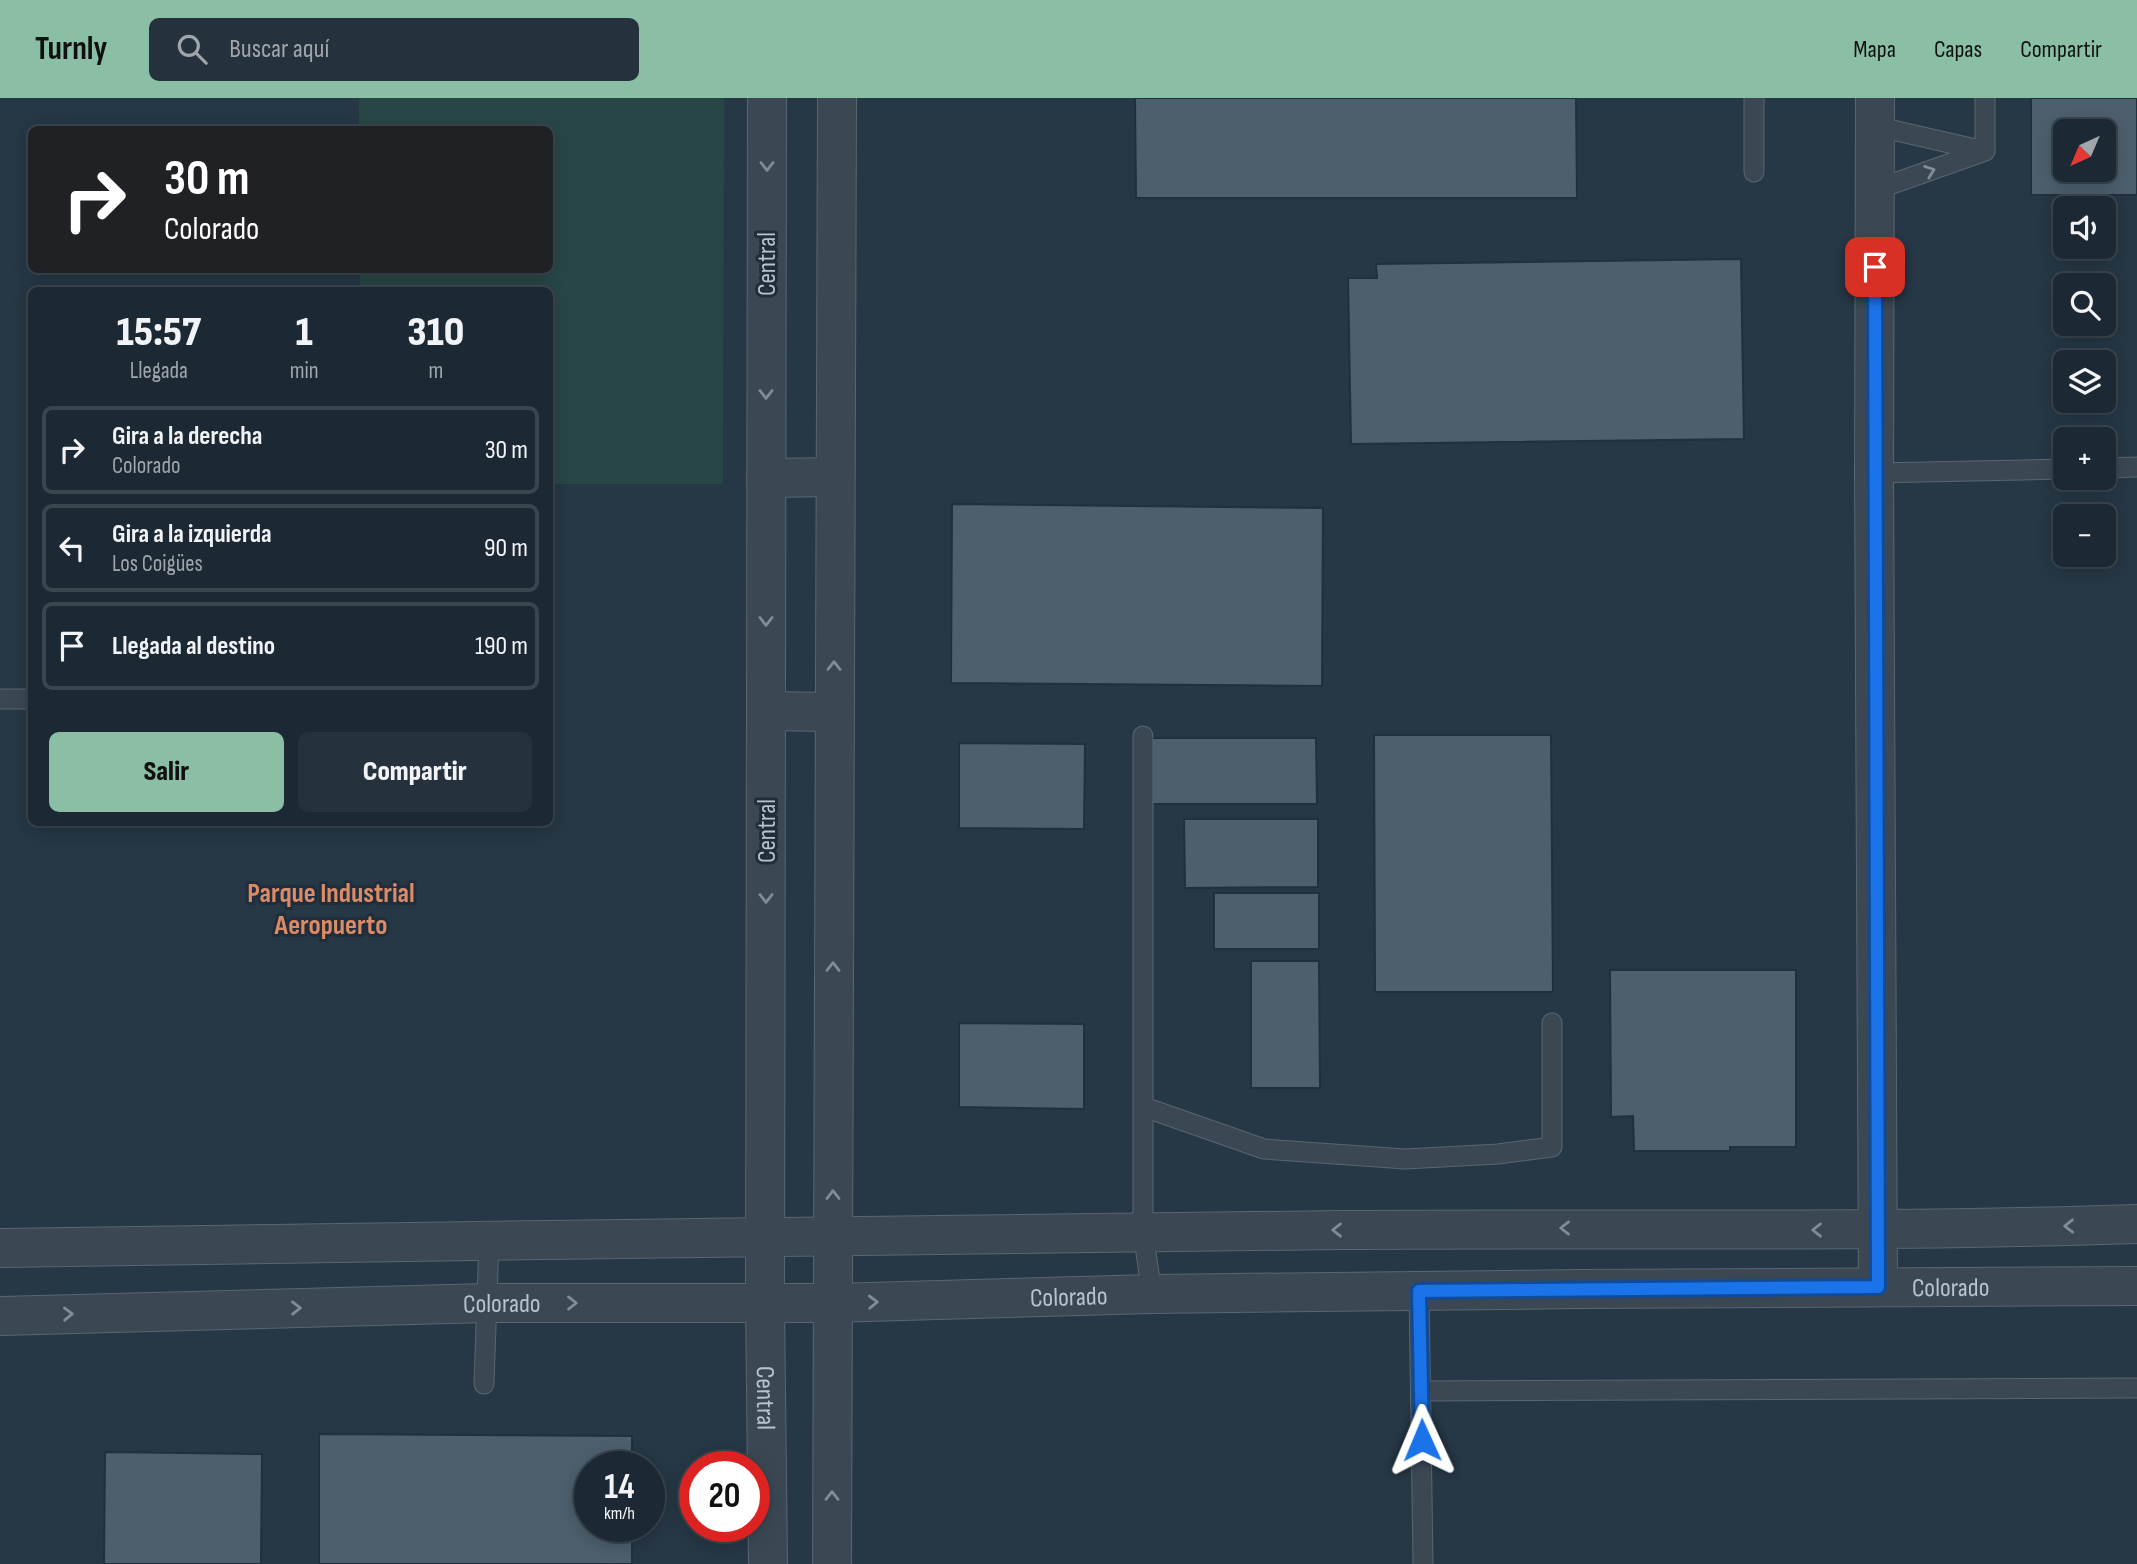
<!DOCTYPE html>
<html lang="es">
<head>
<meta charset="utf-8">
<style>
  :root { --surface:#1c2934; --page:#25313c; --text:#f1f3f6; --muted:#a0a6ac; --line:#3a454f; --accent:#8abfa5 }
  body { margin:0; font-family:"Sofia Sans Condensed",sans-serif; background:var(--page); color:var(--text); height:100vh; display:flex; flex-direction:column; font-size:26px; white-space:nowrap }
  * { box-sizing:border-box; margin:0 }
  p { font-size:23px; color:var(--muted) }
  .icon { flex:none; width:38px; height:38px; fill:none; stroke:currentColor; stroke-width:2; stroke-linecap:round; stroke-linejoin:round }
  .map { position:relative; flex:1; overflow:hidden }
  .sheet { position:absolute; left:28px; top:189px; width:525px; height:539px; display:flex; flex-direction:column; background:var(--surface); border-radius:10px; box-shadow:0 4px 18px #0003,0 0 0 2px var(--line) }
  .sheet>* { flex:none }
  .top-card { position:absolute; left:28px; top:28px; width:525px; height:147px; border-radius:10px; box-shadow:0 4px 18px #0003,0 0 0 2px var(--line); background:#202124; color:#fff; overflow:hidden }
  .needle { width:46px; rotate:224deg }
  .controls { position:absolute; left:2053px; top:21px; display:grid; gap:14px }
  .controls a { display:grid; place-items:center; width:63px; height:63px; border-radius:10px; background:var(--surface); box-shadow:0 4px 18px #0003,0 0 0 2px var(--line); font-size:35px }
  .speed { position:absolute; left:574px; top:1353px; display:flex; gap:14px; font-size:35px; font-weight:700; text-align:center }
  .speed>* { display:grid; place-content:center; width:91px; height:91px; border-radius:50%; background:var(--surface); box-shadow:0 4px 18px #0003,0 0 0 2px var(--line); line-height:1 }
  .speed small { font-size:18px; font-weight:400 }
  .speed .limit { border:10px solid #d22; background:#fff; color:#111 }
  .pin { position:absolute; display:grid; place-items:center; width:60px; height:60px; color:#fff; margin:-30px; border-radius:14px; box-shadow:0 4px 10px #0006 }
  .me { position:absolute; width:77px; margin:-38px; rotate:359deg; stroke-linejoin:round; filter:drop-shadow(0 0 5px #0008) }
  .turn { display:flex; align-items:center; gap:24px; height:147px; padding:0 21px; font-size:32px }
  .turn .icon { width:91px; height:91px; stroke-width:2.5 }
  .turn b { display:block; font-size:49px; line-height:60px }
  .eta { display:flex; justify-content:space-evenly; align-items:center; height:119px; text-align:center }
  .eta b { font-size:42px; font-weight:800; line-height:49px }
  .cta { display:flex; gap:14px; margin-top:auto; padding:14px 21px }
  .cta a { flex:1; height:80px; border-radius:10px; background:var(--accent); color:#111; font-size:28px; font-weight:800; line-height:80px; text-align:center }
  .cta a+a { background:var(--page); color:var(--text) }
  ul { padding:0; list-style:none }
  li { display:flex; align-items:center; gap:21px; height:88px; margin:0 14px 10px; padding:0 7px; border:4px solid var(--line); border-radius:10px }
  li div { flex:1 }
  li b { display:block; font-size:26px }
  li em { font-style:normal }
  header { display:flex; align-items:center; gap:42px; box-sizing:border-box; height:98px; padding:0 35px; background:var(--accent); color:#111 }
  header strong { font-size:33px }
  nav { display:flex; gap:38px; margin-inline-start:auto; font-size:24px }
  .search { width:490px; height:63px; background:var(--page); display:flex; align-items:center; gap:18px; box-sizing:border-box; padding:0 24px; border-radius:10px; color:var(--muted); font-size:26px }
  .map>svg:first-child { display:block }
  .green { fill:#294646 }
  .building { fill:#4d5f6d; stroke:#222f3c; stroke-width:2; fill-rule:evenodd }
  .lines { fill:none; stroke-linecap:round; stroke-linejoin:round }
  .service-casing { stroke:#5a6672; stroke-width:21 }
  .minor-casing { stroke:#5a6672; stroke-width:40 }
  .service { stroke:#3b4854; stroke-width:19 }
  .minor { stroke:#3b4854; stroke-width:38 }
  .oneway { stroke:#808c97 }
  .route-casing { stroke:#114b97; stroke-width:18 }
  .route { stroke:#1a73e8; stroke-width:12 }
  .labels { text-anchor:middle; stroke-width:6; stroke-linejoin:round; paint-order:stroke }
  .street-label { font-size:26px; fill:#b9c3ce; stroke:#202d3a }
  .neighbourhood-label { font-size:28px; font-weight:bold; fill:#db8b67; stroke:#202d3a }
</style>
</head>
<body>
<header>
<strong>Turnly</strong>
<div class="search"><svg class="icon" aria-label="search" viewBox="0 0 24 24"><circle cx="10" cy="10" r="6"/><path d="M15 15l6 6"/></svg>Buscar aquí</div>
<nav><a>Mapa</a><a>Capas</a><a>Compartir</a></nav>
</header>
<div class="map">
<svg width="2137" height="1466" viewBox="0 0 2137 1466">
  <rect width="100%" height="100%" fill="#263745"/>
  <polygon class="green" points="359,0 724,0 723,386 550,386 550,192 360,192 360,172 550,172 550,32 359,31"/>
  <g class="building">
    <polygon points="1135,0 1576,0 1577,100 1136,100"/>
    <path d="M2031,0H2137V97H2031ZM2065,33H2104V72H2065Z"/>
    <polygon points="1741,161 1744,341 1351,346 1348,180 1377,180 1376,166"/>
    <polygon points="952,406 1323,410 1322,588 951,585"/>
    <polygon points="1374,637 1551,637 1553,894 1375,894"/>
    <polygon points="1148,640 1316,640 1317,706 1149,706"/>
    <polygon points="959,645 1085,646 1084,731 959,730"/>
    <polygon points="1184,721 1318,721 1318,789 1185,790"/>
    <rect x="1214" y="795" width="105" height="56"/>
    <polygon points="1251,863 1319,863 1320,990 1251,990"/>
    <polygon points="1610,872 1796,872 1796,1049 1730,1049 1730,1053 1634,1053 1633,1018 1611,1019"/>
    <polygon points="959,925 1084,926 1084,1011 959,1009"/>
    <polygon points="319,1336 632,1338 632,1368 590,1368 590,1428 632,1428 632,1466 319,1466"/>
    <polygon points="105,1354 262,1356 261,1466 104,1466"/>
  </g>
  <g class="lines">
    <defs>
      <g id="service">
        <polyline points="1875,28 1984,53"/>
        <polyline points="1985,53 1985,0"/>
        <polyline points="1754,74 1754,0"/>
        <polyline points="1875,92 1985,53"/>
        <polyline points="2104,370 2137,369"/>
        <polyline points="1874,375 2065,371"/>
        <polyline points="0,601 32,601"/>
        <polyline points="1143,638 1143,1134 1152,1196"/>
        <polyline points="1144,1009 1264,1051 1405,1061 1498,1056 1552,1049 1552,925"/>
        <polyline points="1419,1193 1423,1466"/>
        <polyline points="484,1286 489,1143"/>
        <polyline points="1421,1293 2137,1290"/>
      </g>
      <g id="minor">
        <path id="s1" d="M767,0L765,1205L768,1466"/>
        <polyline points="1875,0 1874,375 1878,1189"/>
        <polyline points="766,380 835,379"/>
        <polyline points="766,613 834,614"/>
        <path d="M0,1150C447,1144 895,1136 1342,1132C1607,1130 1872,1135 2137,1126"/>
        <path id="s2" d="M0,1218L487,1205H832L1152,1196L1581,1191L2137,1188"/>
        <polyline points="832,1466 837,0"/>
      </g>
    </defs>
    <use href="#service" class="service-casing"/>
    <use href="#minor" class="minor-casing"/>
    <use href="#service" class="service"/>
    <use href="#minor" class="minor"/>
  </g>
  <defs><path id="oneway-chevron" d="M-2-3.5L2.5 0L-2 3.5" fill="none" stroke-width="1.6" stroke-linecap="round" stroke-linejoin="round" transform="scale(1.75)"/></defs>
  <g class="oneway">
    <use href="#oneway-chevron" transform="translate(767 68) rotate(90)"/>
    <use href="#oneway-chevron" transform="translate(1930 73) rotate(-20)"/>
    <use href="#oneway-chevron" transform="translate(766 296) rotate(90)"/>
    <use href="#oneway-chevron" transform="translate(766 523) rotate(90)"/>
    <use href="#oneway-chevron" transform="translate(834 568) rotate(-90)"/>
    <use href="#oneway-chevron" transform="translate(766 800) rotate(90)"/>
    <use href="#oneway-chevron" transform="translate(833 869) rotate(-90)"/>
    <use href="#oneway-chevron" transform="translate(833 1097) rotate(-90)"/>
    <use href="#oneway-chevron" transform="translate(2069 1128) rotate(179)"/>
    <use href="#oneway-chevron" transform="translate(1565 1130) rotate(180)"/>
    <use href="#oneway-chevron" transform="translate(1337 1132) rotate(180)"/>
    <use href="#oneway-chevron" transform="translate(1817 1132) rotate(-180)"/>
    <use href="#oneway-chevron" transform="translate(873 1204) rotate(-2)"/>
    <use href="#oneway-chevron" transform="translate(572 1205)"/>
    <use href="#oneway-chevron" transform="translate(296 1210) rotate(-1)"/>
    <use href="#oneway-chevron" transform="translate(68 1216) rotate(-1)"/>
    <use href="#oneway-chevron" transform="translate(832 1398) rotate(-90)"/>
  </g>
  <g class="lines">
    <defs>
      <polyline id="route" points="1422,1342 1419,1193 1878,1189 1875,169"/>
    </defs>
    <use href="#route" class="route-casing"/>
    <use href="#route" class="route"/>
  </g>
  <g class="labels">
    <g class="street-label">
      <text transform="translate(766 166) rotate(-90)" y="9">Central</text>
      <text transform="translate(766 733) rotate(-90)" y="9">Central</text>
      <text dy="9" stroke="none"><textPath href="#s2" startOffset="1951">Colorado</textPath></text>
      <text dy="9" stroke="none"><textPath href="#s2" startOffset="1069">Colorado</textPath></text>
      <text dy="9" stroke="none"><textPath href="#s2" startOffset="502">Colorado</textPath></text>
      <text dy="9" stroke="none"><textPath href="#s1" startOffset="1300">Central</textPath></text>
    </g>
    <g class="neighbourhood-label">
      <text x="331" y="804">Parque Industrial<tspan x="331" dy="32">Aeropuerto</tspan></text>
    </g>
  </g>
</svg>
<div class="controls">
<a><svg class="needle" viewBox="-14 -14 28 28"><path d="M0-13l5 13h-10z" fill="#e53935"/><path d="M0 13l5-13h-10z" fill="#a0a6ac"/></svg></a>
<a><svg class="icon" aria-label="sound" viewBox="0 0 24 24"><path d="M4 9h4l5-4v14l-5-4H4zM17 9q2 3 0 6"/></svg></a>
<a><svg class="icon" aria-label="search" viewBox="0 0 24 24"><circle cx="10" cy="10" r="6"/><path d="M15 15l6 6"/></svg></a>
<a><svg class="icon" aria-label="layers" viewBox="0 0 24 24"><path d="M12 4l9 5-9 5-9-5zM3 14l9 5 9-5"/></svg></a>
<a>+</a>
<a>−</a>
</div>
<div class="speed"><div>14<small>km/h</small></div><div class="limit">20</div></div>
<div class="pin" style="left:1875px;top:169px;background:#d93025"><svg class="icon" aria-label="arrive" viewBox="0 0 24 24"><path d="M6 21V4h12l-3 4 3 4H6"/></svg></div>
<svg class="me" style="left:1422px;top:1342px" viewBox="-20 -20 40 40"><path d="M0-17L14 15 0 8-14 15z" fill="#1a73e8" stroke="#fff" stroke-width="4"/></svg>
<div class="top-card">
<div class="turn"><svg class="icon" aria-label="right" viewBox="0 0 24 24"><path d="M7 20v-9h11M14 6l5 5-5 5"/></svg><div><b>30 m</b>Colorado</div></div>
</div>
<section class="sheet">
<div class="eta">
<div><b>15:57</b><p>Llegada</p></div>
<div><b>1</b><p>min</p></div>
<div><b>310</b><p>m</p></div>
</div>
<ul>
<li><svg class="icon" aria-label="right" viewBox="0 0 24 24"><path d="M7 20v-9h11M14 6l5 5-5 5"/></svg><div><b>Gira a la derecha</b><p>Colorado</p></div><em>30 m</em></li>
<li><svg class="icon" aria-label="left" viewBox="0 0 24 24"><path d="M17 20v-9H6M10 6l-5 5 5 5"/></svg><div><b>Gira a la izquierda</b><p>Los Coigües</p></div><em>90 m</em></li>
<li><svg class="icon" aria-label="arrive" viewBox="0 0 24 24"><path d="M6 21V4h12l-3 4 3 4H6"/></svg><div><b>Llegada al destino</b></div><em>190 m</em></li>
</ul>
<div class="cta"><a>Salir</a><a>Compartir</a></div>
</section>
</div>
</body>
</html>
